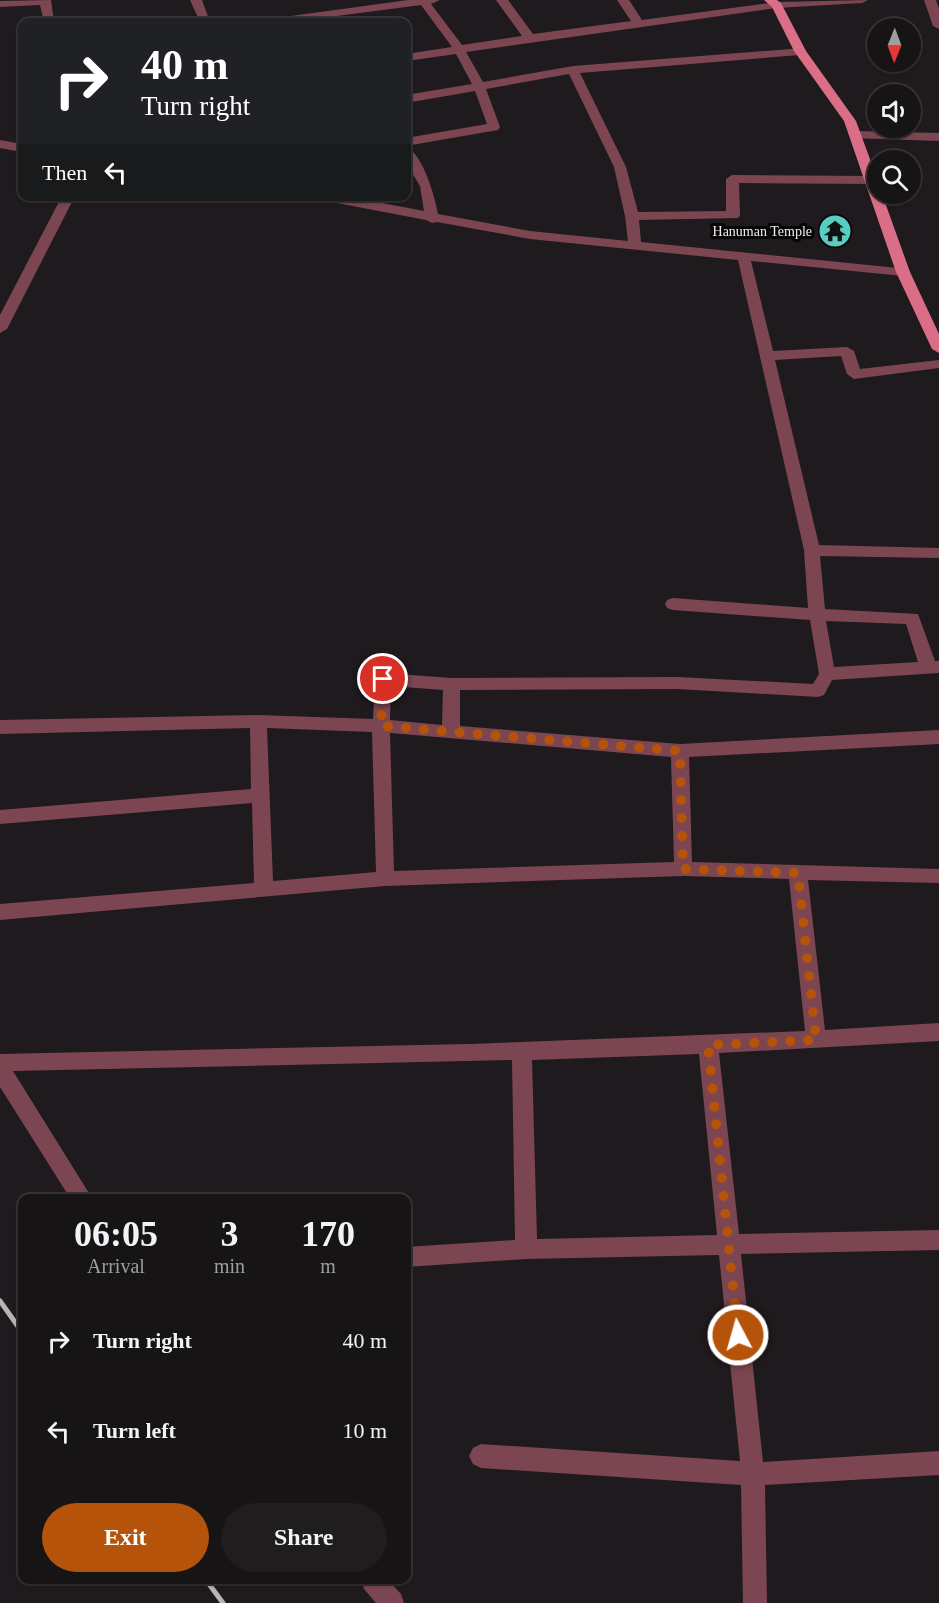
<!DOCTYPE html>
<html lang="en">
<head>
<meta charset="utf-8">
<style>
  :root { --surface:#171416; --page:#201d1f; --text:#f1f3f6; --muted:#9e9ea1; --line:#363335; --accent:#b45309 }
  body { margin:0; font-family:Georgia,serif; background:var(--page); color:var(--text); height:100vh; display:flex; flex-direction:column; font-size:22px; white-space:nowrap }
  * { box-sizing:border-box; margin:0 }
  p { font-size:20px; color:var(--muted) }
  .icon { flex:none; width:33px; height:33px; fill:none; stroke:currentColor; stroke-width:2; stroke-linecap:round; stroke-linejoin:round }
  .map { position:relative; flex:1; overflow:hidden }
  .drawer { position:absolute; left:18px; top:1194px; width:393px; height:390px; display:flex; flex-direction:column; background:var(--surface); border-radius:12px; box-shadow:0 2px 4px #0004,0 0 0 2px var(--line) }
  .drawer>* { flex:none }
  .hud { position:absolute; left:18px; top:18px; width:393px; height:183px; border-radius:12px; box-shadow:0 2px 4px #0004,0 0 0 2px var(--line); background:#202124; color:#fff; overflow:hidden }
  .needle { width:39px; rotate:181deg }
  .tools { position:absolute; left:867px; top:18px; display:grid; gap:12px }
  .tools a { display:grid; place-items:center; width:54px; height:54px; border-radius:50%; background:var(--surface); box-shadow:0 2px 4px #0004,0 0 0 2px var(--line); font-size:30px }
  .pin { position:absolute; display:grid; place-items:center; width:51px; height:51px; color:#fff; margin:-26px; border:3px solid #fff; border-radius:50%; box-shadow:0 2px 6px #0007 }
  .me { position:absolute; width:66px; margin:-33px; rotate:354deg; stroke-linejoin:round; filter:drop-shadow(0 0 4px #0008) }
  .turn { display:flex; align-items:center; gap:21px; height:126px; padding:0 24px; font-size:27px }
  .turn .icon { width:78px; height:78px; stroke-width:2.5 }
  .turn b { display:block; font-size:42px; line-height:51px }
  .then { display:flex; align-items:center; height:57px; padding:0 24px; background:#0003; gap:12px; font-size:22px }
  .eta { display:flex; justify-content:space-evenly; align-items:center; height:102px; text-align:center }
  .eta b { font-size:36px; font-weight:700; line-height:42px }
  .cta { display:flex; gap:12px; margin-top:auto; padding:12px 24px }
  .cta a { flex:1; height:69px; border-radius:36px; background:var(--accent); color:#fff; font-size:24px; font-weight:700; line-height:69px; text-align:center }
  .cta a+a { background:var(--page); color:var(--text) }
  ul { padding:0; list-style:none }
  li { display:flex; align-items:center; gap:18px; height:90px; padding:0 24px }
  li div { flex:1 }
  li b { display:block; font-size:22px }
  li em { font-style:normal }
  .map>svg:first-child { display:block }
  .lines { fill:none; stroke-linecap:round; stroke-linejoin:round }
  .street { fill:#7b4651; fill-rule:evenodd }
  .primary { fill:#db6e87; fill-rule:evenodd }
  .rail { stroke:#b8b4b6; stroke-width:5 }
  .route { stroke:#b45309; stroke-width:10; stroke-dasharray:0 18 }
  .labels { text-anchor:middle; stroke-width:6; stroke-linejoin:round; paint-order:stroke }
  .far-poi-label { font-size:14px; fill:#f1edef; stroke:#070607; text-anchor:end }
</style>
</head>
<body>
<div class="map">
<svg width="939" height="1603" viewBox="0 0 939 1603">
  <rect width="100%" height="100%" fill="#1f1a1d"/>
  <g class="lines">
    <g class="street">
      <polygon points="51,0 54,22 44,22 40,5 0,7 0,1"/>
      <polygon points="190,0 202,0 210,22 200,22"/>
      <path d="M408,0H440L431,4L462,45L522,36L496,0H508L533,34L631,21L617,0H629L642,20L777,2L868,0L862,3L777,8L466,52L483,82L573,66L804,48V54L800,55L580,73L626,167L638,212L726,211V179L732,175L872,176L878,179L877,183L872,184L739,183L740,215L738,218L639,220L641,242L908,269L910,272L908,275L903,276L751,261L773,351L847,347L854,351L860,369L939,360V368L854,379L847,374L841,356L775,360L819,545L939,548V558L820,556L825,609L918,614L935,661H939V673L832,680L824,695L818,697L678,689L460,690V726L680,744L939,730V744L689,757L692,862L939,869V883L808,880L825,1030L939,1023V1041L719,1053L739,1234L939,1230V1250L741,1254L763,1462L939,1451V1475L765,1485L767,1603H743L741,1485L481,1468L473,1464L469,1456L473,1448L481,1444L740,1461L719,1255L526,1259L406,1267V1247L515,1240L512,1060L13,1071L92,1198H70L0,1087V1054L470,1044L805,1031L789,879L683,876L385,886L0,920V904L254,883L252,803L0,824V810L251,789L250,728L0,734V720L258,715L373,719L375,679L377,675L383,673L452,678L678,677L813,684L819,674L810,620L673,610L667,608L665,604L667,600L673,598L808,608L804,550L738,260L530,239L437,222L432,223L426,220L321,200L315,196H345L424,211L420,186L406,163V147C423,154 435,197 438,214L530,231L628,241L625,216L614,167L569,74L486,89L500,127L498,130L406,146V138L487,124L475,91L406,103V95L472,84L456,54L406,61V54L452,47L421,5L291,22H263L269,19ZM826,621L906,624L918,662L834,667ZM391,686L443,690L442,725L390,720ZM267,728L372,732L376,872L273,881ZM390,733L671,757L674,862L394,871ZM699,1054L717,1235L537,1239L532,1060Z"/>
      <polygon points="924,0 936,0 939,9 939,29 933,26"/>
      <polygon points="855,131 939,133 939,141 851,138 849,135"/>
      <polygon points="0,140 22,144 22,152 0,148"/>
      <polygon points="62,196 75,196 7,329 0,333 0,315"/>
      <polygon points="361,1580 388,1580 401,1594 404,1603 376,1603 364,1589"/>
    </g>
    <polygon class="primary" points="764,0 777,0 781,3 806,51 856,121 878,181 878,194 882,194 910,272 939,334 939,353 932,349 896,272 844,121 794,51 772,7"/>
    <g class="rail">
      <polyline points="0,1301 22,1332"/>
      <polyline points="206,1580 223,1603"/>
    </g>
  </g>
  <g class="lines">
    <polyline class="route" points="383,679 381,726 680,751 683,869 798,873 816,1040 708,1045 738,1335"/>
  </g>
  <defs>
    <symbol id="temple-disc" viewBox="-11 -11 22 22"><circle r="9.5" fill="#57cec2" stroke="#070607"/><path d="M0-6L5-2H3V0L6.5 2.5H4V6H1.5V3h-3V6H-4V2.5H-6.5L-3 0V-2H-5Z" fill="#111"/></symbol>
  </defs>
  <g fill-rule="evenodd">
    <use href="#temple-disc" x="816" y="212" width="38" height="38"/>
  </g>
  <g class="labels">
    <g class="far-poi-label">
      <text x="812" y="236">Hanuman Temple</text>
    </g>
  </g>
</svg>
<div class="tools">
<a><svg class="needle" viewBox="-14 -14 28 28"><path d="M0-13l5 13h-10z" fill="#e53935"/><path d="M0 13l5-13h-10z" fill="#9e9ea1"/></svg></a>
<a><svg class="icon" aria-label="sound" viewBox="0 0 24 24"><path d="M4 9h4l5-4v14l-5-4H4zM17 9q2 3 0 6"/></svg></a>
<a><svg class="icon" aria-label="search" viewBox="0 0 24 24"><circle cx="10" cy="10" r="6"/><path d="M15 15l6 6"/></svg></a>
</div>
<div class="pin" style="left:383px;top:679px;background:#d93025"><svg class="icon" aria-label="arrive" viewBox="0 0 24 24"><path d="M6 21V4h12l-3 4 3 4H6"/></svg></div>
<svg class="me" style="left:738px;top:1335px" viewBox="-20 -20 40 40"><circle r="17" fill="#b45309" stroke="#fff" stroke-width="3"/><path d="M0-11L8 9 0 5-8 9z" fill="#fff"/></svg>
<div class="hud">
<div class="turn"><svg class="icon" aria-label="right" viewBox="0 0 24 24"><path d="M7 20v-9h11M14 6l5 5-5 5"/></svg><div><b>40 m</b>Turn right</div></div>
<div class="then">Then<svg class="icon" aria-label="left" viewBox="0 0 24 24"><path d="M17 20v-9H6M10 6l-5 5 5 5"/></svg></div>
</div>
<section class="drawer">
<div class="eta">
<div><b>06:05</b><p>Arrival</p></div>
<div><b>3</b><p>min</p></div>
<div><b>170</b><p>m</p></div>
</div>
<ul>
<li><svg class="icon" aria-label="right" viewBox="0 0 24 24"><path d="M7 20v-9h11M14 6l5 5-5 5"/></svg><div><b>Turn right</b></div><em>40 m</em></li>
<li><svg class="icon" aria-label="left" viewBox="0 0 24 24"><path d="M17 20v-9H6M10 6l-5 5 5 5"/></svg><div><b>Turn left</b></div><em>10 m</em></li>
</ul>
<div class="cta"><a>Exit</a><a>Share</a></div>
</section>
</div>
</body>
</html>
